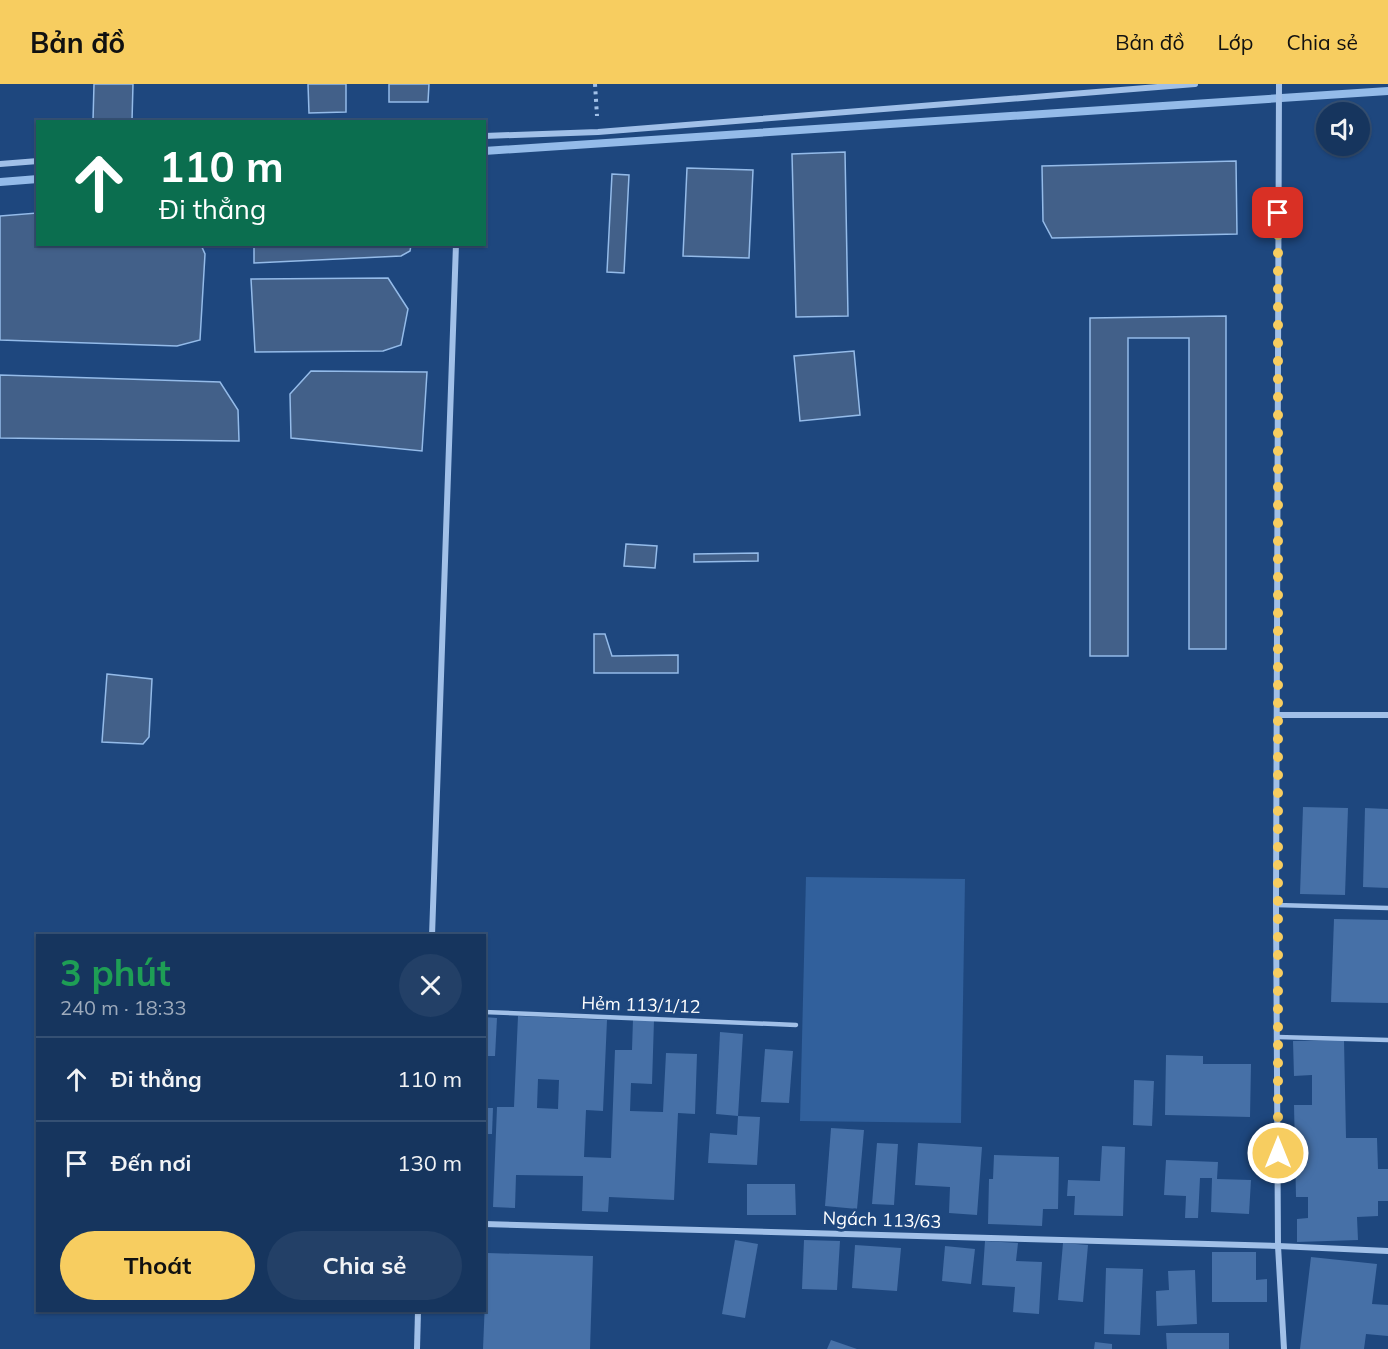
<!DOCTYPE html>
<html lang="vi">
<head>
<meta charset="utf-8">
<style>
  :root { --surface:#16355e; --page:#234067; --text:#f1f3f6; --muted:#9eabbc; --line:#355073; --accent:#f7cd60 }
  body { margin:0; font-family:Mulish,sans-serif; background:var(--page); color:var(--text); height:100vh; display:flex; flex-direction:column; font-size:22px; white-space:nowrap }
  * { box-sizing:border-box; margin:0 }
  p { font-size:20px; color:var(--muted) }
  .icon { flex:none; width:33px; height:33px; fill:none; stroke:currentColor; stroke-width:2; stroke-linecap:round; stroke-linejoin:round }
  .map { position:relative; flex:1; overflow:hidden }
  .sheet { position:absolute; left:36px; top:850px; width:450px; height:378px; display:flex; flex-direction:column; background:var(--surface); border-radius:0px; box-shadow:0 2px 4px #0004,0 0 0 2px var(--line) }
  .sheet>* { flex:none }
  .top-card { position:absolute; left:36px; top:36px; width:450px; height:126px; border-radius:0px; box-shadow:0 2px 4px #0004,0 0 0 2px var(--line); background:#0b6e4f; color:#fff; overflow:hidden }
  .controls { position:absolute; left:1316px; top:18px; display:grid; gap:12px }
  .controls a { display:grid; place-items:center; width:54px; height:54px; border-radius:50%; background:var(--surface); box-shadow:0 2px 4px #0004,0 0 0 2px var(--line); font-size:30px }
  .pin { position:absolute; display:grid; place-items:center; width:51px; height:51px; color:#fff; margin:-26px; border-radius:12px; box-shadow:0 3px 9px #0006 }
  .me { position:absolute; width:66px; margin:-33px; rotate:0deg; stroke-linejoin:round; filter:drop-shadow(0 0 4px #0008) }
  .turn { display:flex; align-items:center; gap:21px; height:126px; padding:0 24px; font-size:27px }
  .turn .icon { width:78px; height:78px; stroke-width:2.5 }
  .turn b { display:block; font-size:42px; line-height:51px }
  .round { display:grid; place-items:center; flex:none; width:63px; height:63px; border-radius:32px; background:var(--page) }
  .head { display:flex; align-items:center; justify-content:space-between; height:102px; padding:0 24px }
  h1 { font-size:36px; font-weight:700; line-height:45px; color:#1e9e55 }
  .cta { display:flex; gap:12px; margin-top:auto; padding:12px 24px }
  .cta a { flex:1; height:69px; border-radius:36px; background:var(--accent); color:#111; font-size:24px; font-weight:700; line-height:69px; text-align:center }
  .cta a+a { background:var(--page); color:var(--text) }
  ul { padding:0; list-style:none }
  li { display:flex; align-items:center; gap:18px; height:84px; padding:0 24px; border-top:2px solid var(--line) }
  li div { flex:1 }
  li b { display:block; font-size:22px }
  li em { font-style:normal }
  header { display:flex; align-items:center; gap:36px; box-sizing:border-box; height:84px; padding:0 30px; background:var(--accent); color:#111 }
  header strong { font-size:28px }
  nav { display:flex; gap:33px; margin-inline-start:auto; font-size:21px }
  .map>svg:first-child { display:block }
  .green { fill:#31609c }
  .water { fill:#426089; stroke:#94bbe9; stroke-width:1.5 }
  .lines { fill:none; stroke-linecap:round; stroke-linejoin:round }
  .stream { stroke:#94bbe9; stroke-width:8 }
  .building { fill:#4670a7; fill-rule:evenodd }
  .path { stroke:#a1c0e8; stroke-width:4; stroke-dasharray:3 4.5; stroke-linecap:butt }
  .lane { stroke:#a1c0e8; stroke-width:4.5 }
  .street { stroke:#a1c0e8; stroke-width:6 }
  .route { stroke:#f7cd60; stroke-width:10; stroke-dasharray:0 18 }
  .labels { text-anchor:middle; stroke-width:6; stroke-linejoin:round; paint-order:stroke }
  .street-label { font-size:18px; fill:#fff; stroke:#1e477e }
</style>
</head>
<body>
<header>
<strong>Bản đồ</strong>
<nav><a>Bản đồ</a><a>Lớp</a><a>Chia sẻ</a></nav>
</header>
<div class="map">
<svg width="1388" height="1265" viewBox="0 0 1388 1265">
  <rect width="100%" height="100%" fill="#1e477e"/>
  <polygon class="green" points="806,793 965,795 961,1039 800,1037"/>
  <g class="water">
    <polygon points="94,0 133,0 132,37 93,37"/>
    <polygon points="308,0 346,0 346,28 309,29"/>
    <polygon points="389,0 429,0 428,18 389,18"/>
    <polygon points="845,68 848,232 796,233 792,70"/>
    <polygon points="1236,77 1237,150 1052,154 1043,137 1042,82"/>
    <polygon points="687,84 753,86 749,174 683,172"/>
    <polygon points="612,90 629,91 624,189 607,188"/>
    <polygon points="37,129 38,160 201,161 205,170 200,256 177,262 0,256 0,132"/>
    <polygon points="254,161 254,160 411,161 410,167 401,172 254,179"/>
    <polygon points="388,194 408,225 401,261 383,267 255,268 251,195"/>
    <polygon points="1226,232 1226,565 1189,565 1189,254 1128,254 1128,572 1090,572 1090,234"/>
    <polygon points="854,267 860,331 800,337 794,272"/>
    <polygon points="311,287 427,288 422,367 291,354 290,310"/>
    <polygon points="0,291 220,298 238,326 239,357 0,354"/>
    <polygon points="626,460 657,462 655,484 624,482"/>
    <polygon points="758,469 758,477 694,478 694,470"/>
    <polygon points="594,550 605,550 612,572 678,571 678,589 594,589"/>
    <polygon points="107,590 152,595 149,653 143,660 102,658"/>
  </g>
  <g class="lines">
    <g class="stream">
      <polyline points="484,67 1388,7"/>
      <polyline points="0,98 38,95"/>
    </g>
  </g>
  <g class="building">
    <polygon points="1303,723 1348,724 1345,811 1300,810"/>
    <polygon points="1365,724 1388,725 1388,804 1363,803"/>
    <polygon points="1334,835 1388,836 1388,919 1331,918"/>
    <path d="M518,932L607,936L603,1027L586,1026L584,1073L611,1074L615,966H632L633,935L654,936L652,1000L631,999L630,1027L663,1028L666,969L697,970L695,1030L678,1029L674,1116L609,1113L608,1128L582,1127L583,1092L516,1091L515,1124L493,1123L497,1023H514ZM538,995L559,996L558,1025L537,1024Z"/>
    <polygon points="484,933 497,934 495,972 484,972"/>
    <polygon points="720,948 743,950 738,1032 716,1030"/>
    <polygon points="1344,956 1346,1054 1377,1054 1378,1085 1388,1085 1388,1117 1378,1117 1378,1132 1357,1133 1358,1156 1297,1158 1297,1135 1308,1134 1308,1113 1296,1113 1294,1021 1312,1021 1312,991 1294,992 1293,957"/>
    <polygon points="765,965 793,967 789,1019 761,1018"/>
    <polygon points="1166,971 1203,972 1203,980 1251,980 1250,1033 1165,1031"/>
    <polygon points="1134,996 1154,997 1152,1042 1133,1041"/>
    <polygon points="484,1024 493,1024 492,1050 484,1050"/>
    <polygon points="738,1032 760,1033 757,1081 708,1079 710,1049 737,1051"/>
    <polygon points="831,1044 864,1046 857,1125 825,1122"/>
    <polygon points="877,1059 898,1060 894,1121 872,1120"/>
    <polygon points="918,1059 982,1063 977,1131 949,1129 950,1103 915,1101"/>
    <polygon points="1102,1062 1125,1063 1123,1132 1074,1131 1075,1112 1067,1112 1068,1096 1100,1097"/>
    <polygon points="994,1071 1059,1073 1058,1125 1043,1125 1042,1142 988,1140 989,1095 993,1095"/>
    <polygon points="1166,1076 1218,1078 1217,1095 1251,1096 1249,1130 1211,1128 1212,1094 1200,1094 1198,1134 1185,1134 1186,1112 1164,1111"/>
    <polygon points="747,1100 795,1100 796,1131 747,1131"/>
    <polygon points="735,1156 758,1160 745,1234 722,1230"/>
    <polygon points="804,1156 840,1157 837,1206 802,1205"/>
    <polygon points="985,1157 1018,1159 1016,1177 1042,1178 1039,1230 1013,1228 1015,1203 982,1201"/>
    <polygon points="1063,1159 1088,1161 1083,1218 1058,1216"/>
    <polygon points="855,1161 901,1164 897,1207 852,1204"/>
    <polygon points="945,1162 975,1165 971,1200 942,1197"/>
    <polygon points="1212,1168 1256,1168 1256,1196 1267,1195 1267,1218 1212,1218"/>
    <polygon points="487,1169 593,1172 590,1265 483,1265"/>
    <polygon points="1311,1173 1377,1180 1372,1220 1388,1221 1388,1252 1366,1250 1364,1265 1300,1265"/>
    <polygon points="1106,1184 1143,1185 1140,1251 1104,1250"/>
    <polygon points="1195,1186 1197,1240 1157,1242 1156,1207 1169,1206 1168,1187"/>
    <polygon points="1166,1249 1229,1249 1229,1265 1167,1265"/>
    <polygon points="831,1256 857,1265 827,1265"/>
    <polygon points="1095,1258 1112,1260 1112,1265 1094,1265"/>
  </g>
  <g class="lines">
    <polyline class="path" points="595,0 597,32"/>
    <g class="lane">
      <polyline points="1276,821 1388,824"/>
      <polyline points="484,928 796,941"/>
      <polyline points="1277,953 1388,956"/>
    </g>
    <g class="street">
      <polyline points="1279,0 1276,821 1278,1162 1284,1265"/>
      <polyline points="484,52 598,48 1195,0"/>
      <polyline points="0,80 38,77"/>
      <polyline points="1277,631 1388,631"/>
      <polyline points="432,852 456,160"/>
      <polyline points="484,1140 1278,1162 1388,1167"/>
      <polyline points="417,1265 418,1227"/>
    </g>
  </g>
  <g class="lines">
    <polyline class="route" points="1278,1069 1278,129"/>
  </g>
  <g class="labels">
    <g class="street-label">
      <text transform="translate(641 921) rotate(2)" y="6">Hẻm 113/1/12</text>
      <text transform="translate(882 1136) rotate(2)" y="6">Ngách 113/63</text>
    </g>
  </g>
</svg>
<div class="controls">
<a><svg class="icon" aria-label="sound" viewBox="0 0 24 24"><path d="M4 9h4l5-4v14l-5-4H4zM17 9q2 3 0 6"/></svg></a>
</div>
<div class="pin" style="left:1278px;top:129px;background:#d93025"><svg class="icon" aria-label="arrive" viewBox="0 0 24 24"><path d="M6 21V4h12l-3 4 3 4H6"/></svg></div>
<svg class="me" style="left:1278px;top:1069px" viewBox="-20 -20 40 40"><circle r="17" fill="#f7cd60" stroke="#fff" stroke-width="3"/><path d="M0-11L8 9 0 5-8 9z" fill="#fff"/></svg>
<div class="top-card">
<div class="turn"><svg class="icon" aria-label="ahead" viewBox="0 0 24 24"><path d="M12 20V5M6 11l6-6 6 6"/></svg><div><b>110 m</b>Đi thẳng</div></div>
</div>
<section class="sheet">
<div class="head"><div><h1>3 phút</h1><p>240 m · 18:33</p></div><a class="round"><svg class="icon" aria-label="close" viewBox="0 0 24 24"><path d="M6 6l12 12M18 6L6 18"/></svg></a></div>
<ul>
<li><svg class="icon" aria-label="ahead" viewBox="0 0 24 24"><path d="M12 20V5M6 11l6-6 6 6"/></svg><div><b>Đi thẳng</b></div><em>110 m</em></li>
<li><svg class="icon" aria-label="arrive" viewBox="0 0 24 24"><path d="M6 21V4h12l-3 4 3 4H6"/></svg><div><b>Đến nơi</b></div><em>130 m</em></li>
</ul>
<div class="cta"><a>Thoát</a><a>Chia sẻ</a></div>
</section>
</div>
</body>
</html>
